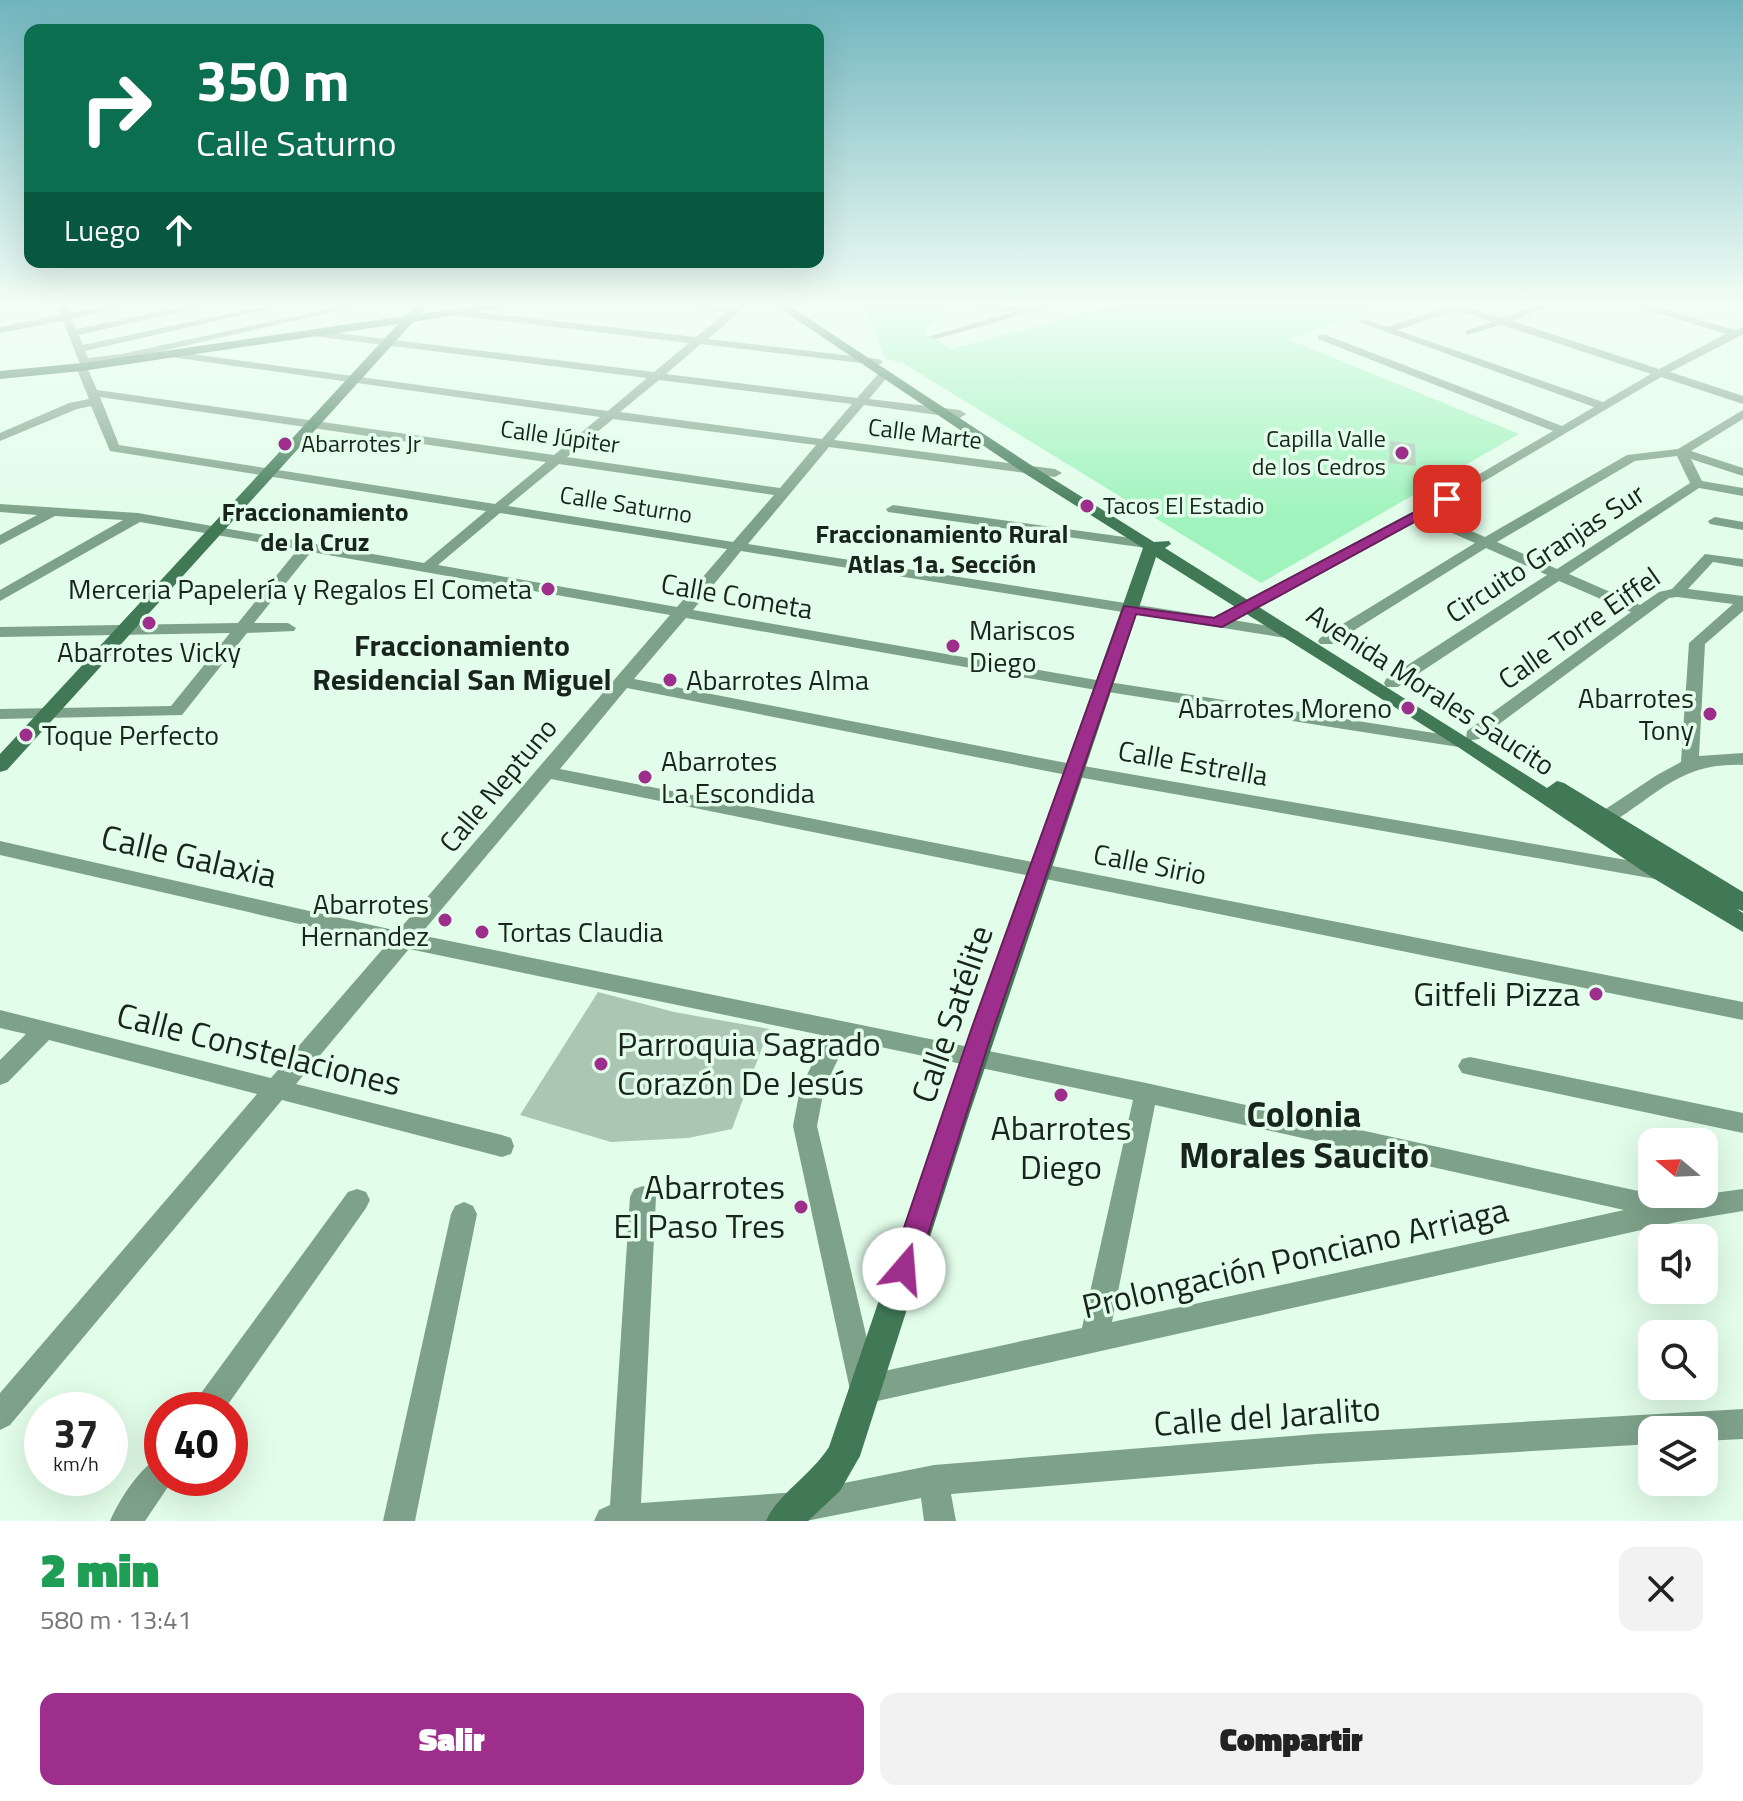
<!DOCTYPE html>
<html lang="es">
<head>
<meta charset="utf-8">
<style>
  :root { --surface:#fff; --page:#f2f2f2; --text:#222; --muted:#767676; --accent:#9e2e8c }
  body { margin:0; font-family:"Titillium Web",sans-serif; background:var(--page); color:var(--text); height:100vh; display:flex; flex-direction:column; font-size:30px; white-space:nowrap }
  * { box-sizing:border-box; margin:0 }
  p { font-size:26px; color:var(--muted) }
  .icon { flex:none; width:44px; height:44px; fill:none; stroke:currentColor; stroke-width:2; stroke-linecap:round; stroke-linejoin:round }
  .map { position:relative; height:1521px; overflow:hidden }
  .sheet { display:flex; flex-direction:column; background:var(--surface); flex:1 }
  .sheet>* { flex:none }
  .guide { position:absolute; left:24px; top:24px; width:800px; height:244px; border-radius:16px; box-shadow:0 8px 32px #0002; background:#0b6e4f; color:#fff; overflow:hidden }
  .needle { width:52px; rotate:289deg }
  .tools { position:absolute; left:1638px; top:1128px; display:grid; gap:16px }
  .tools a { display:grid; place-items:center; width:80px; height:80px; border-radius:16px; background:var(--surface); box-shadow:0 8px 32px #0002; font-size:40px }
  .speed { position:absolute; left:24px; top:1392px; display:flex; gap:16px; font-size:40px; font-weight:700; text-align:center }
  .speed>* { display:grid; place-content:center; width:104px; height:104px; border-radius:50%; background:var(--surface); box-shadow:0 8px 32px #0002; line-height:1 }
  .speed small { font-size:20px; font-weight:400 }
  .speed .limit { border:12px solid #d22; background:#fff; color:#111 }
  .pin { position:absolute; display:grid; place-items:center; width:68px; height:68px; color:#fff; margin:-34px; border-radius:16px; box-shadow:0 4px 12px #0006 }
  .me { position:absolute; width:88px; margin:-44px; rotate:18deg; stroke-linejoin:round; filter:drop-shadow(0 0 6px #0008) }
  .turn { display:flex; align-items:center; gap:28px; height:168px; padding:0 40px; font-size:36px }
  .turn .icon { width:104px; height:104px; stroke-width:2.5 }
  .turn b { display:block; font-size:56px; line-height:68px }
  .then { display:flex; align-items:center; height:76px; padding:0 40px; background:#0003; gap:16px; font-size:30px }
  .round { display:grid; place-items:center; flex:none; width:84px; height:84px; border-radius:16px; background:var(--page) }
  .head { display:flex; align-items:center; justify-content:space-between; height:136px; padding:0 40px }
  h1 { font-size:48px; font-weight:800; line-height:60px; color:#1e9e55 }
  .action { display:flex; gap:16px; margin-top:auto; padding:16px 40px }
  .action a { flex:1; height:92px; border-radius:16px; background:var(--accent); color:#fff; font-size:32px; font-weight:800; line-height:92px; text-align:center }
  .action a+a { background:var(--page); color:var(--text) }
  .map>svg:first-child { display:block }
  .green { fill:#a0f3bd }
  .building { fill:#acc6b4 }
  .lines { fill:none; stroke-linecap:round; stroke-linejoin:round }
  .street { fill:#7ea289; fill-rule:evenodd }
  .secondary { fill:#417956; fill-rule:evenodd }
  .route { fill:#9e2e8c; stroke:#671e5b; stroke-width:2 }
  .poi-dot { fill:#9e2e8c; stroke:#e2fdea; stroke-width:3 }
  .labels { text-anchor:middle; stroke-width:7; stroke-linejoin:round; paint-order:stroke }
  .far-street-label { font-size:24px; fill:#19241d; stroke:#e2fdea }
  .far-poi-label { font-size:24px; fill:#19241d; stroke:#e2fdea; text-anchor:start }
  .far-neighbourhood-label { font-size:26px; font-weight:bold; fill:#19241d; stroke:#e2fdea }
  .street-label { font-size:28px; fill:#19241d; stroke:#e2fdea }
  .poi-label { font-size:28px; fill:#19241d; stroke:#e2fdea; text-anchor:start }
  .neighbourhood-label { font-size:30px; font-weight:bold; fill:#19241d; stroke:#e2fdea }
  .near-street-label { font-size:34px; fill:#19241d; stroke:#e2fdea }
  .near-poi-label { font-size:34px; fill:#19241d; stroke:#e2fdea; text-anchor:end }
  .near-neighbourhood-label { font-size:36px; font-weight:bold; fill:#19241d; stroke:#e2fdea }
</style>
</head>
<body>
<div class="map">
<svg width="1743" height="1521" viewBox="0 0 1743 1521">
  <rect width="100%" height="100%" fill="#e2fdea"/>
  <polygon class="green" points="862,303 952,303 923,333 952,349 1124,303 1392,303 1288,339 1519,434 1261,583 903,363 886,359"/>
  <g class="building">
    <polygon points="1390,441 1415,444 1416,466 1389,463"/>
    <polygon points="598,992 674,1012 769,1029 732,1129 688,1138 611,1142 520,1115"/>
  </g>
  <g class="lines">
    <g class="street">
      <path d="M56,303H66L70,313L122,303H141L72,319L76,329L201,303H219L79,335L83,345L277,303H294L85,351L88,358L122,354L356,303H373L122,360L86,365L97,390L554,455L600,417L171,357L166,354L171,351L608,411L647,378L313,336L308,333L313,330L654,372L689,343L452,315L447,312L452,309L696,337L727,312L670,306L665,303L733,307L738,303H749L708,339L878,359L884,362L878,365L701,344L666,374L857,398L879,373H887L889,375L869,399L960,410L966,414L960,418L864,405L834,440L1055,469L1062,473L1055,477L829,447L748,544L1215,617L1442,496L1553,431L1318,339V335H1326L1562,426L1594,407L1359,322L1364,319L1387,327L1461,303H1471L1468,307L1501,318L1543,303H1557L1512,321L1659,369L1726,334L1627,303H1642L1735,330L1743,327V334L1740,336L1670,372L1743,396V404L1661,377L1430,513L1485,537L1627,455L1678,449L1743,410V419L1691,451L1743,468V476L1691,459L1702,481L1743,488V496L1699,488L1569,574L1640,605L1659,592L1672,589L1705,554L1743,559V567L1713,562L1688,589L1743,596V611L1705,644L1699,756L1743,753V765C1676,762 1655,800 1600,829L1593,830L1583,824L1657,775L1681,762L1689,643L1733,604L1677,597L1669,598L1479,739L1472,740L1471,747L1465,748L1102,691L686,618L634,679L1072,764L1661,866L1668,868L1671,873L1668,878L1661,880L1072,776L627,688L560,769L1743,1002V1020L551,779L420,935L1146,1083L1652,1194L1677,1198L1743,1189V1211L1677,1222L864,1404L854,1400L850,1390L793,1126L800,1089L826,1036L409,949L296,1084L502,1135L511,1138L514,1146L511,1154L502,1157L282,1100L10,1425L0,1430V1393L257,1094L49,1040L8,1082L0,1085V1060L26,1034L0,1028V1010L271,1078L387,944L0,855V841L398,931L670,615L311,552L254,623H288L296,628L294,631L247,633L182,715L0,719V709L171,706L230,633L0,637V627L238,623L298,549L140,522L0,601V590L123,520L55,516L0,545V535L37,515L0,512V504L138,513L424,563L486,511L110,451L91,406L77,409L0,441V433L69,403L89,399L76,367L80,364L63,321L0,333V327L61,315ZM1457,310L1491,322L1466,331V335L1502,325L1651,374L1603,402L1397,330ZM659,380L852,404L822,439L620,412ZM100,397L546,462L495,504L119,445ZM613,419L816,445L780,488L567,457ZM1677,456L1690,483L1557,569L1497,542L1635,461ZM559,464L774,495L733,542L508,506ZM500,513L727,549L677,607L438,565ZM1420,519L1475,543L1320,638L1318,641L1320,644H1332L1486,548L1547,575L1386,679L1384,683L1386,687H1398L1559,581L1631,612L1467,731L1466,738L1102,681L693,610L741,551L1292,639L1300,634L1298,631L1233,620ZM847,1040L1133,1100L1082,1328L875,1373L817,1126L824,1089ZM1155,1105L1624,1210L1112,1322Z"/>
      <polygon points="1048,303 1063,303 936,339 927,337 1017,311 977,310 972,307 973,305 1020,305 1024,309"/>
      <polygon points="893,505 1146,540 1153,544 1146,548 888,512 886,509"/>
      <polygon points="1715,517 1743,522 1743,530 1710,524 1708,521"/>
      <polygon points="1470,1057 1743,1113 1743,1133 1470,1075 1462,1073 1458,1066 1462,1059"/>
      <polygon points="643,1186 652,1189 656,1197 641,1503 799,1492 934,1465 1316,1434 1743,1409 1743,1439 1704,1441 1704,1430 1652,1430 1652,1444 1316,1464 951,1494 956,1521 924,1521 921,1498 806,1521 594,1521 599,1510 610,1505 630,1197 634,1189"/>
      <polygon points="357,1189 366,1192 370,1200 366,1208 224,1410 191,1410 196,1400 348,1192"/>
      <polygon points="464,1202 473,1206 477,1214 415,1521 383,1521 451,1214 455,1206"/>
      <path d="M162,1456V1478H174L145,1521H110C119,1500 141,1465 162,1456Z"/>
    </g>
    <g class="secondary">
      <polygon points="418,303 430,303 420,314 500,303 527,303 413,322 7,770 0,772 0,754 398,324 82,371 0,379 0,371 82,363 405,316"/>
      <path d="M772,303H785L1034,467L1154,542L1169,541L1171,544L1165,548L1547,788L1557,781L1564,783L1743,892V911L1737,909L1743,913V932L1653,878L1458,747L1156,557L969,1115L860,1456L840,1491L808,1521H766C777,1495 812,1474 829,1447L942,1115L1143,548L1024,473Z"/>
    </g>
  </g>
  <linearGradient id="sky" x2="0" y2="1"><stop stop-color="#70b5be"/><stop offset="0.59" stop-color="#f2fef6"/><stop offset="1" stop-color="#f2fef6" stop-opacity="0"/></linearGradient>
  <rect width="1743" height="516" fill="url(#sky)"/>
  <polygon class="route" points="1447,495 1453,499 1451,502 1222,627 1136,614 993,1030 917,1269 913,1278 904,1282 894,1278 890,1269 971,1030 1124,606 1214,618"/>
  <g class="poi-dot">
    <circle cx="285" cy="444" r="8"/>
    <circle cx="1402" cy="453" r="8"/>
    <circle cx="1087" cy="506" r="8"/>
    <circle cx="548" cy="589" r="8"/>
    <circle cx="149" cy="623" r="8"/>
    <circle cx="953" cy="646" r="8"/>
    <circle cx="670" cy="680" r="8"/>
    <circle cx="1408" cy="708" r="8"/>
    <circle cx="1710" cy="714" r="8"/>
    <circle cx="26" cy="735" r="8"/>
    <circle cx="645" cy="777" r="8"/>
    <circle cx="445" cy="920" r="8"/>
    <circle cx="482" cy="932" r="8"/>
    <circle cx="1596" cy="994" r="8"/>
    <circle cx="601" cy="1064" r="8"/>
    <circle cx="1061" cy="1095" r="8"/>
    <circle cx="801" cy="1207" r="8"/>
  </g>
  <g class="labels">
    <g class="far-street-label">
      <text transform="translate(925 434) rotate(7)" y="8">Calle Marte</text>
      <text transform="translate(560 437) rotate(8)" y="8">Calle Júpiter</text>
      <text transform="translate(626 505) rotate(9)" y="8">Calle Saturno</text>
    </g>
    <g class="far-poi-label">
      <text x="1386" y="447" text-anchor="end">Capilla Valle<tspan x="1386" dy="28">de los Cedros</tspan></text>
      <text x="301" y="452">Abarrotes Jr</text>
      <text x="1103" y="514">Tacos El Estadio</text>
    </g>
    <g class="far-neighbourhood-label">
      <text x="315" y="521">Fraccionamiento<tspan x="315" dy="30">de la Cruz</tspan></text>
      <text x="942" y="543">Fraccionamiento Rural<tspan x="942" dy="30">Atlas 1a. Sección</tspan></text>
    </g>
    <g class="street-label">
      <text transform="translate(1545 553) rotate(-33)" y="10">Circuito Granjas Sur</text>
      <text transform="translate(737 596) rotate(10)" y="10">Calle Cometa</text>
      <text transform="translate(1579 628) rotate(-35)" y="10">Calle Torre Eiffel</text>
      <text transform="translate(1431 690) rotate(33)" y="10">Avenida Morales Saucito</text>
      <text transform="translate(1193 763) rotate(10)" y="10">Calle Estrella</text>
      <text transform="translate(498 785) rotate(-50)" y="10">Calle Neptuno</text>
      <text transform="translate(1150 864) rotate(11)" y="10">Calle Sirio</text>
    </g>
    <g class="poi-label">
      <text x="532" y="599" text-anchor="end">Merceria Papelería y Regalos El Cometa</text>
      <text x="969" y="640">Mariscos<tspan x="969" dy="32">Diego</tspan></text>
      <text x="149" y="662" text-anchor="middle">Abarrotes Vicky</text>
      <text x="686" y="690">Abarrotes Alma</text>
      <text x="1694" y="708" text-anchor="end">Abarrotes<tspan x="1694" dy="32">Tony</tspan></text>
      <text x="1392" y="718" text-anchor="end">Abarrotes Moreno</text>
      <text x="42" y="745">Toque Perfecto</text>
      <text x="661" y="771">Abarrotes<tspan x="661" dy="32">La Escondida</tspan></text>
      <text x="429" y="914" text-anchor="end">Abarrotes<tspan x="429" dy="32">Hernandez</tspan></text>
      <text x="498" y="942">Tortas Claudia</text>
    </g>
    <g class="neighbourhood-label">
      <text x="462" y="656">Fraccionamiento<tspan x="462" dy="34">Residencial San Miguel</tspan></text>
    </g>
    <g class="near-street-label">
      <text transform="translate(189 856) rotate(13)" y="12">Calle Galaxia</text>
      <text transform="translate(952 1014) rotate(-71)" y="12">Calle Satélite</text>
      <text transform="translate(259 1049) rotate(14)" y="12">Calle Constelaciones</text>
      <text transform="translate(1295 1258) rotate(-13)" y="12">Prolongación Ponciano Arriaga</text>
      <text transform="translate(1267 1416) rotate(-4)" y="12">Calle del Jaralito</text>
    </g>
    <g class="near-poi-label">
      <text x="1580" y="1006">Gitfeli Pizza</text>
      <text x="617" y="1056" text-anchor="start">Parroquia Sagrado<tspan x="617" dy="39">Corazón De Jesús</tspan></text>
      <text x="1061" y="1140" text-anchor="middle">Abarrotes<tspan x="1061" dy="39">Diego</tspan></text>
      <text x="785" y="1199">Abarrotes<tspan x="785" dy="39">El Paso Tres</tspan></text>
    </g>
    <g class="near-neighbourhood-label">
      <text x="1304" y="1127">Colonia<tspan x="1304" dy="41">Morales Saucito</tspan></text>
    </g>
  </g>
</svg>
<div class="tools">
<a><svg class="needle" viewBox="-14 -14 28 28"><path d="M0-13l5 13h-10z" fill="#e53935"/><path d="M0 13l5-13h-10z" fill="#767676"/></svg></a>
<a><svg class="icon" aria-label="sound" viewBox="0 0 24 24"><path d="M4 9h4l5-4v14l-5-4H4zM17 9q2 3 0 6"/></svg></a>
<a><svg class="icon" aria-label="search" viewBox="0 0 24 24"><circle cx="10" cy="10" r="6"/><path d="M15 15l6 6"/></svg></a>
<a><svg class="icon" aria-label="layers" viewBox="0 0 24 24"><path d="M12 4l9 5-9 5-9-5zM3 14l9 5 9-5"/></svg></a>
</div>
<div class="speed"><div>37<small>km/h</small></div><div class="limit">40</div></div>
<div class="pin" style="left:1447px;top:499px;background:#d93025"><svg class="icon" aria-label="arrive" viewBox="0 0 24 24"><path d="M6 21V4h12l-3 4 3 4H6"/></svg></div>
<svg class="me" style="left:904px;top:1269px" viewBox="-20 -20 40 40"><circle r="19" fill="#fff"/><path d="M0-13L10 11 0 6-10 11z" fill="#9e2e8c"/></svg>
<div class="guide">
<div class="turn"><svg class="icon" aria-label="right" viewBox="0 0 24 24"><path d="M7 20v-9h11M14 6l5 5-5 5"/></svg><div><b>350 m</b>Calle Saturno</div></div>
<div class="then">Luego<svg class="icon" aria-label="ahead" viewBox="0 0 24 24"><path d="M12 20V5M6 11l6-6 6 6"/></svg></div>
</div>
</div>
<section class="sheet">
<div class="head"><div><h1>2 min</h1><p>580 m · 13:41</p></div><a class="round"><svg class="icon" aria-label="close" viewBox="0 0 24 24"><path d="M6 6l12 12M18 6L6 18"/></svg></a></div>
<div class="action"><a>Salir</a><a>Compartir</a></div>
</section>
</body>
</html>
